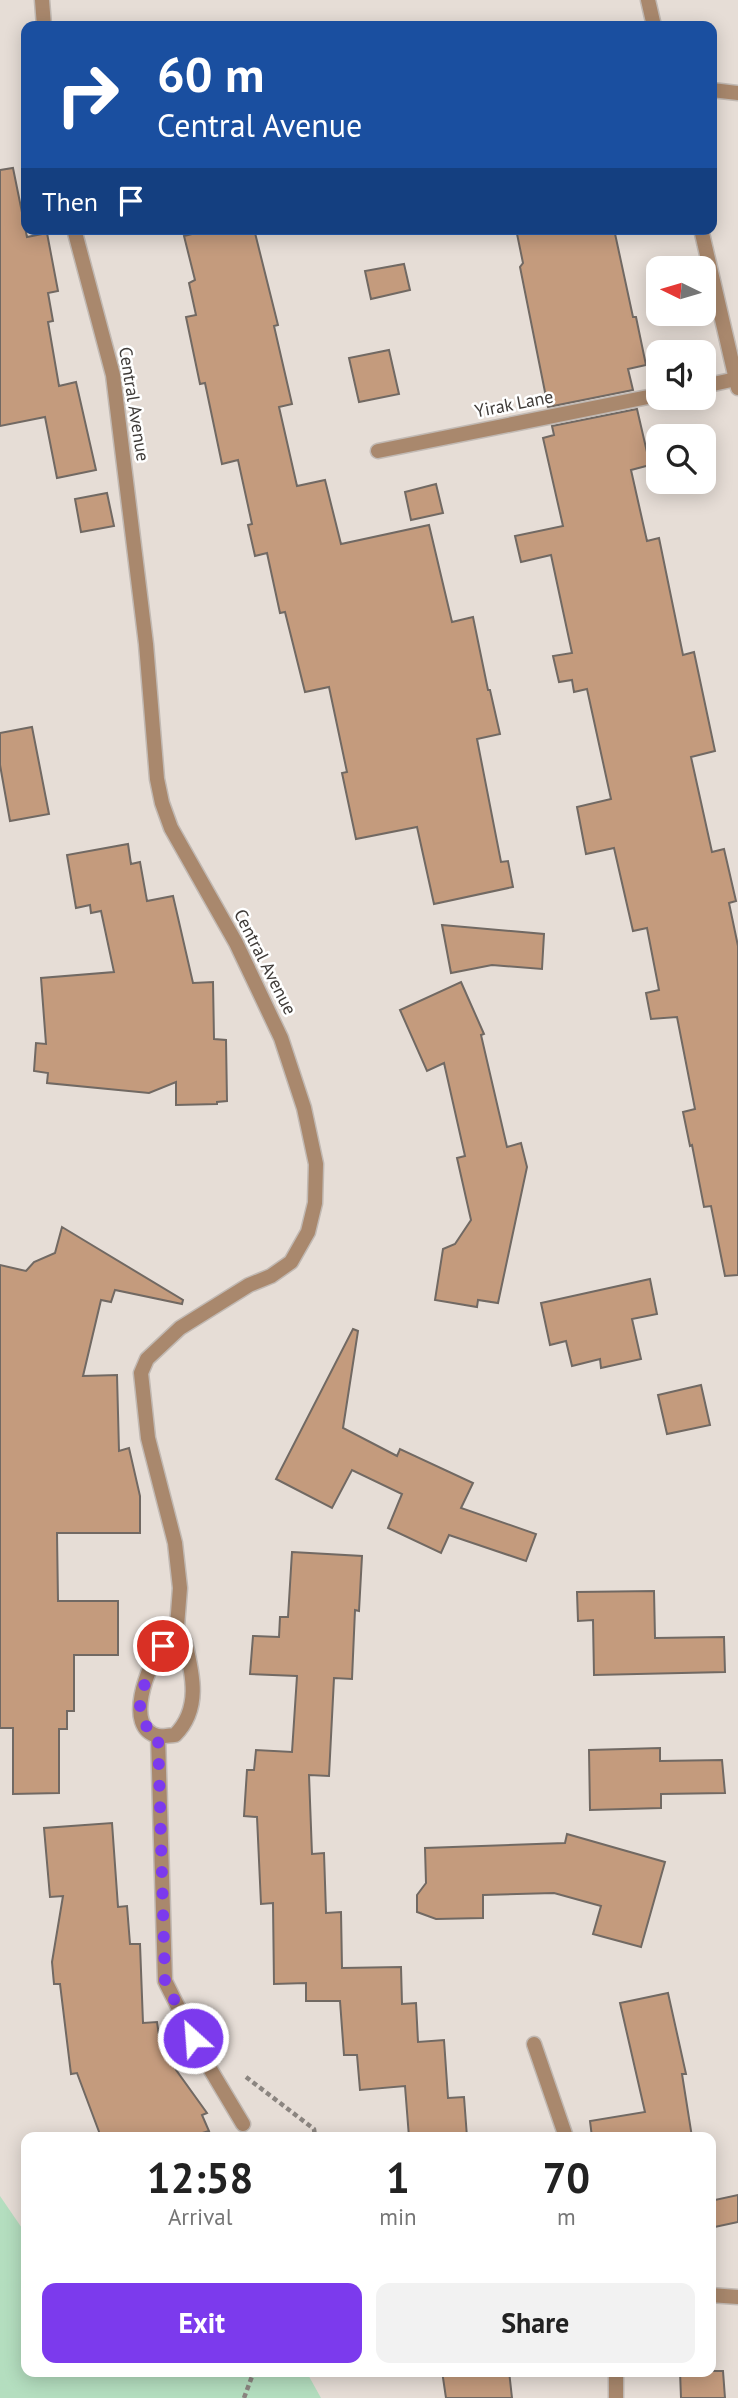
<!DOCTYPE html>
<html lang="en">
<head>
<meta charset="utf-8">
<style>
  :root { --surface:#fff; --page:#f2f2f2; --text:#222; --muted:#767676; --accent:#7c3aed }
  body { margin:0; font-family:"PT Sans",sans-serif; background:var(--page); color:var(--text); height:100vh; display:flex; flex-direction:column; font-size:26px; white-space:nowrap }
  * { box-sizing:border-box; margin:0 }
  p { font-size:23px; color:var(--muted) }
  .icon { flex:none; width:38px; height:38px; fill:none; stroke:currentColor; stroke-width:2; stroke-linecap:round; stroke-linejoin:round }
  .map { position:relative; flex:1; overflow:hidden }
  .drawer { position:absolute; left:21px; top:2132px; width:695px; height:245px; display:flex; flex-direction:column; background:var(--surface); border-radius:14px; box-shadow:0 4px 18px #0003 }
  .drawer>* { flex:none }
  .guide { position:absolute; left:21px; top:21px; width:696px; height:214px; border-radius:14px; box-shadow:0 4px 18px #0003; background:#1a4fa0; color:#fff; overflow:hidden }
  .needle { width:46px; rotate:275deg }
  .buttons { position:absolute; left:646px; top:256px; display:grid; gap:14px }
  .buttons a { display:grid; place-items:center; width:70px; height:70px; border-radius:14px; background:var(--surface); box-shadow:0 4px 18px #0003; font-size:35px }
  .pin { position:absolute; display:grid; place-items:center; width:60px; height:60px; color:#fff; margin:-30px; border:4px solid #fff; border-radius:50%; box-shadow:0 2px 7px #0007 }
  .me { position:absolute; width:77px; margin:-38px; rotate:334deg; stroke-linejoin:round; filter:drop-shadow(0 0 5px #0008) }
  .turn { display:flex; align-items:center; gap:24px; height:147px; padding:0 21px; font-size:32px }
  .turn .icon { width:91px; height:91px; stroke-width:2.5 }
  .turn b { display:block; font-size:49px; line-height:60px }
  .then { display:flex; align-items:center; height:66px; padding:0 21px; background:#0003; gap:14px; font-size:26px }
  .eta { display:flex; justify-content:space-evenly; align-items:center; height:119px; text-align:center }
  .eta b { font-size:42px; font-weight:800; line-height:49px }
  .action { display:flex; gap:14px; margin-top:auto; padding:14px 21px }
  .action a { flex:1; height:80px; border-radius:14px; background:var(--accent); color:#fff; font-size:28px; font-weight:800; line-height:80px; text-align:center }
  .action a+a { background:var(--page); color:var(--text) }
  .map>svg:first-child { display:block }
  .green { fill:#b4debf }
  .building { fill:#c49b7d; stroke:#716963; stroke-width:2 }
  .lines { fill:none; stroke-linecap:round; stroke-linejoin:round }
  .service-casing { stroke:#c1b9b3; stroke-width:17 }
  .minor-casing { stroke:#c1b9b3; stroke-width:17 }
  .path { stroke:#8b8580; stroke-width:4.5; stroke-dasharray:5 3.5; stroke-linecap:butt }
  .service { stroke:#a9886d; stroke-width:14 }
  .minor { stroke:#a9886d; stroke-width:14 }
  .route { stroke:#7c3aed; stroke-width:12; stroke-dasharray:0 21.6 }
  .labels { text-anchor:middle; stroke-width:5; stroke-linejoin:round; paint-order:stroke }
  .street-label { font-size:18px; fill:#3f3b38; stroke:#fff }
</style>
</head>
<body>
<div class="map">
<svg width="738" height="2398" viewBox="0 0 738 2398">
  <rect width="100%" height="100%" fill="#e6ddd6"/>
  <polygon class="green" points="0,2196 26,2234 26,2371 306,2371 321,2398 0,2398"/>
  <g class="building">
    <polygon points="13,168 27,237 47,233 58,291 48,293 53,321 48,322 59,386 76,382 96,470 57,478 45,417 0,426 0,170"/>
    <polygon points="212,229 254,229 278,325 274,326 292,404 279,407 297,486 325,480 341,544 429,525 452,622 473,617 488,690 490,690 500,734 477,739 501,862 508,861 513,887 434,904 417,827 356,839 342,773 347,772 329,687 305,692 285,612 280,613 267,553 255,556 248,525 252,524 238,460 222,464 205,383 200,384 186,317 196,315 189,283 195,280 184,236"/>
    <polygon points="516,229 614,229 633,317 636,317 646,365 628,369 633,390 548,407 520,267 523,263"/>
    <polygon points="404,264 410,290 371,299 365,271"/>
    <polygon points="389,350 399,394 359,402 349,358"/>
    <polygon points="637,409 650,465 631,470 647,541 659,538 683,655 694,652 715,751 691,757 712,852 724,849 736,901 729,903 738,946 738,1275 725,1276 711,1206 704,1207 692,1145 690,1146 683,1112 695,1109 677,1017 651,1019 646,993 659,990 647,928 633,931 614,848 586,854 577,807 611,799 587,689 574,692 572,680 559,682 553,656 572,653 551,555 521,562 515,536 563,526 543,438 554,435 552,426"/>
    <polygon points="436,484 443,513 411,520 405,492"/>
    <polygon points="107,493 114,526 81,532 75,499"/>
    <polygon points="32,727 49,814 10,821 0,765 0,733"/>
    <polygon points="128,844 131,864 140,862 147,901 173,896 193,983 213,982 214,1039 226,1040 227,1101 217,1102 217,1104 176,1105 176,1082 149,1093 47,1083 48,1073 34,1071 36,1043 46,1044 41,978 114,972 101,911 91,913 90,905 76,908 67,855"/>
    <polygon points="442,925 544,934 542,969 492,965 451,973"/>
    <polygon points="461,982 484,1034 481,1035 507,1147 521,1143 527,1167 498,1303 478,1300 477,1307 435,1300 443,1249 455,1244 471,1220 457,1158 465,1156 444,1063 427,1071 400,1010"/>
    <polygon points="62,1227 183,1300 182,1304 115,1290 111,1302 101,1300 83,1376 117,1375 119,1451 129,1448 140,1496 140,1533 57,1533 58,1601 118,1601 118,1655 74,1655 74,1711 67,1711 67,1729 59,1729 59,1793 13,1794 13,1728 0,1728 0,1265 26,1271 34,1262 55,1253"/>
    <polygon points="650,1279 657,1314 632,1319 641,1359 601,1368 600,1359 572,1366 566,1341 550,1345 541,1303"/>
    <polygon points="353,1329 358,1331 343,1428 397,1456 400,1449 473,1483 461,1508 536,1534 526,1561 449,1535 441,1553 388,1528 402,1494 352,1470 332,1508 276,1479"/>
    <polygon points="701,1385 710,1425 667,1434 658,1395"/>
    <polygon points="292,1552 362,1556 359,1611 355,1610 352,1679 334,1678 329,1776 309,1775 312,1854 324,1853 326,1913 341,1912 342,1968 401,1967 402,2004 416,2003 418,2042 444,2040 448,2098 464,2097 467,2137 409,2137 405,2086 360,2090 357,2055 344,2055 340,2001 306,2001 306,1983 274,1984 273,1903 261,1904 257,1817 244,1816 247,1770 254,1770 256,1750 292,1752 297,1676 250,1674 253,1636 279,1637 280,1617 288,1617"/>
    <polygon points="654,1591 655,1638 724,1637 725,1672 594,1675 593,1620 578,1621 577,1592"/>
    <polygon points="660,1748 660,1761 722,1760 725,1793 661,1794 661,1808 590,1810 589,1750"/>
    <polygon points="112,1823 118,1907 127,1906 130,1944 140,1944 143,2023 157,2022 161,2049 207,2113 202,2115 209,2131 189,2137 101,2137 77,2073 71,2074 60,1984 54,1984 52,1962 63,1896 50,1897 44,1828"/>
    <polygon points="567,1834 665,1862 641,1947 593,1934 601,1906 554,1893 483,1895 483,1918 436,1919 417,1912 417,1895 426,1883 425,1848 565,1843"/>
    <polygon points="668,1993 686,2074 682,2074 692,2137 592,2137 590,2121 645,2112 620,2003"/>
    <polygon points="738,2195 738,2222 710,2228 710,2201"/>
    <polygon points="442,2371 509,2371 512,2398 446,2398"/>
    <polygon points="680,2371 723,2371 725,2398 681,2398"/>
  </g>
  <g class="lines">
    <defs>
      <g id="service">
        <polyline points="704,386 736,379"/>
        <polyline points="378,451 658,395"/>
      </g>
      <g id="minor">
        <polyline points="42,0 44,26"/>
        <polyline points="648,0 654,26"/>
        <polyline points="712,90 738,93"/>
        <polyline points="74,229 113,375 146,644 157,779 162,803 171,828 236,943 281,1038 304,1108 316,1164 315,1203 308,1232 291,1262 271,1276 249,1285 180,1328 147,1359 141,1373 148,1438 175,1543 180,1588 176,1639"/>
        <polyline points="701,229 738,388"/>
        <path d="M176,1639L185,1642C193,1675 201,1709 175,1735C170,1735 163,1737 158,1736C123,1728 148,1665 162,1647C165,1643 172,1641 176,1639Z"/>
        <polyline points="158,1736 165,1981 203,2057 243,2124"/>
        <polyline points="534,2044 566,2137"/>
        <polyline points="710,2295 738,2297"/>
        <polyline points="616,2398 616,2371"/>
      </g>
    </defs>
    <use href="#service" class="service-casing"/>
    <use href="#minor" class="minor-casing"/>
    <g class="path">
      <polyline points="246,2077 314,2129 315,2137"/>
      <polyline points="244,2398 254,2371"/>
    </g>
    <use href="#service" class="service"/>
    <use href="#minor" class="minor"/>
  </g>
  <g class="lines">
    <path class="route" d="M163,1646C149,1674 122,1715 158,1736L165,1981L193,2038"/>
  </g>
  <g class="labels">
    <g class="street-label">
      <text transform="translate(134 404) rotate(81)" y="6">Central Avenue</text>
      <text transform="translate(514 404) rotate(-11)" y="6">Yirak Lane</text>
      <text transform="translate(265 962) rotate(63)" y="6">Central Avenue</text>
    </g>
  </g>
</svg>
<div class="buttons">
<a><svg class="needle" viewBox="-14 -14 28 28"><path d="M0-13l5 13h-10z" fill="#e53935"/><path d="M0 13l5-13h-10z" fill="#767676"/></svg></a>
<a><svg class="icon" aria-label="sound" viewBox="0 0 24 24"><path d="M4 9h4l5-4v14l-5-4H4zM17 9q2 3 0 6"/></svg></a>
<a><svg class="icon" aria-label="search" viewBox="0 0 24 24"><circle cx="10" cy="10" r="6"/><path d="M15 15l6 6"/></svg></a>
</div>
<div class="pin" style="left:163px;top:1646px;background:#d93025"><svg class="icon" aria-label="arrive" viewBox="0 0 24 24"><path d="M6 21V4h12l-3 4 3 4H6"/></svg></div>
<svg class="me" style="left:193px;top:2038px" viewBox="-20 -20 40 40"><circle r="17" fill="#7c3aed" stroke="#fff" stroke-width="3"/><path d="M0-11L8 9 0 5-8 9z" fill="#fff"/></svg>
<div class="guide">
<div class="turn"><svg class="icon" aria-label="right" viewBox="0 0 24 24"><path d="M7 20v-9h11M14 6l5 5-5 5"/></svg><div><b>60 m</b>Central Avenue</div></div>
<div class="then">Then<svg class="icon" aria-label="arrive" viewBox="0 0 24 24"><path d="M6 21V4h12l-3 4 3 4H6"/></svg></div>
</div>
<section class="drawer">
<div class="eta">
<div><b>12:58</b><p>Arrival</p></div>
<div><b>1</b><p>min</p></div>
<div><b>70</b><p>m</p></div>
</div>
<div class="action"><a>Exit</a><a>Share</a></div>
</section>
</div>
</body>
</html>
